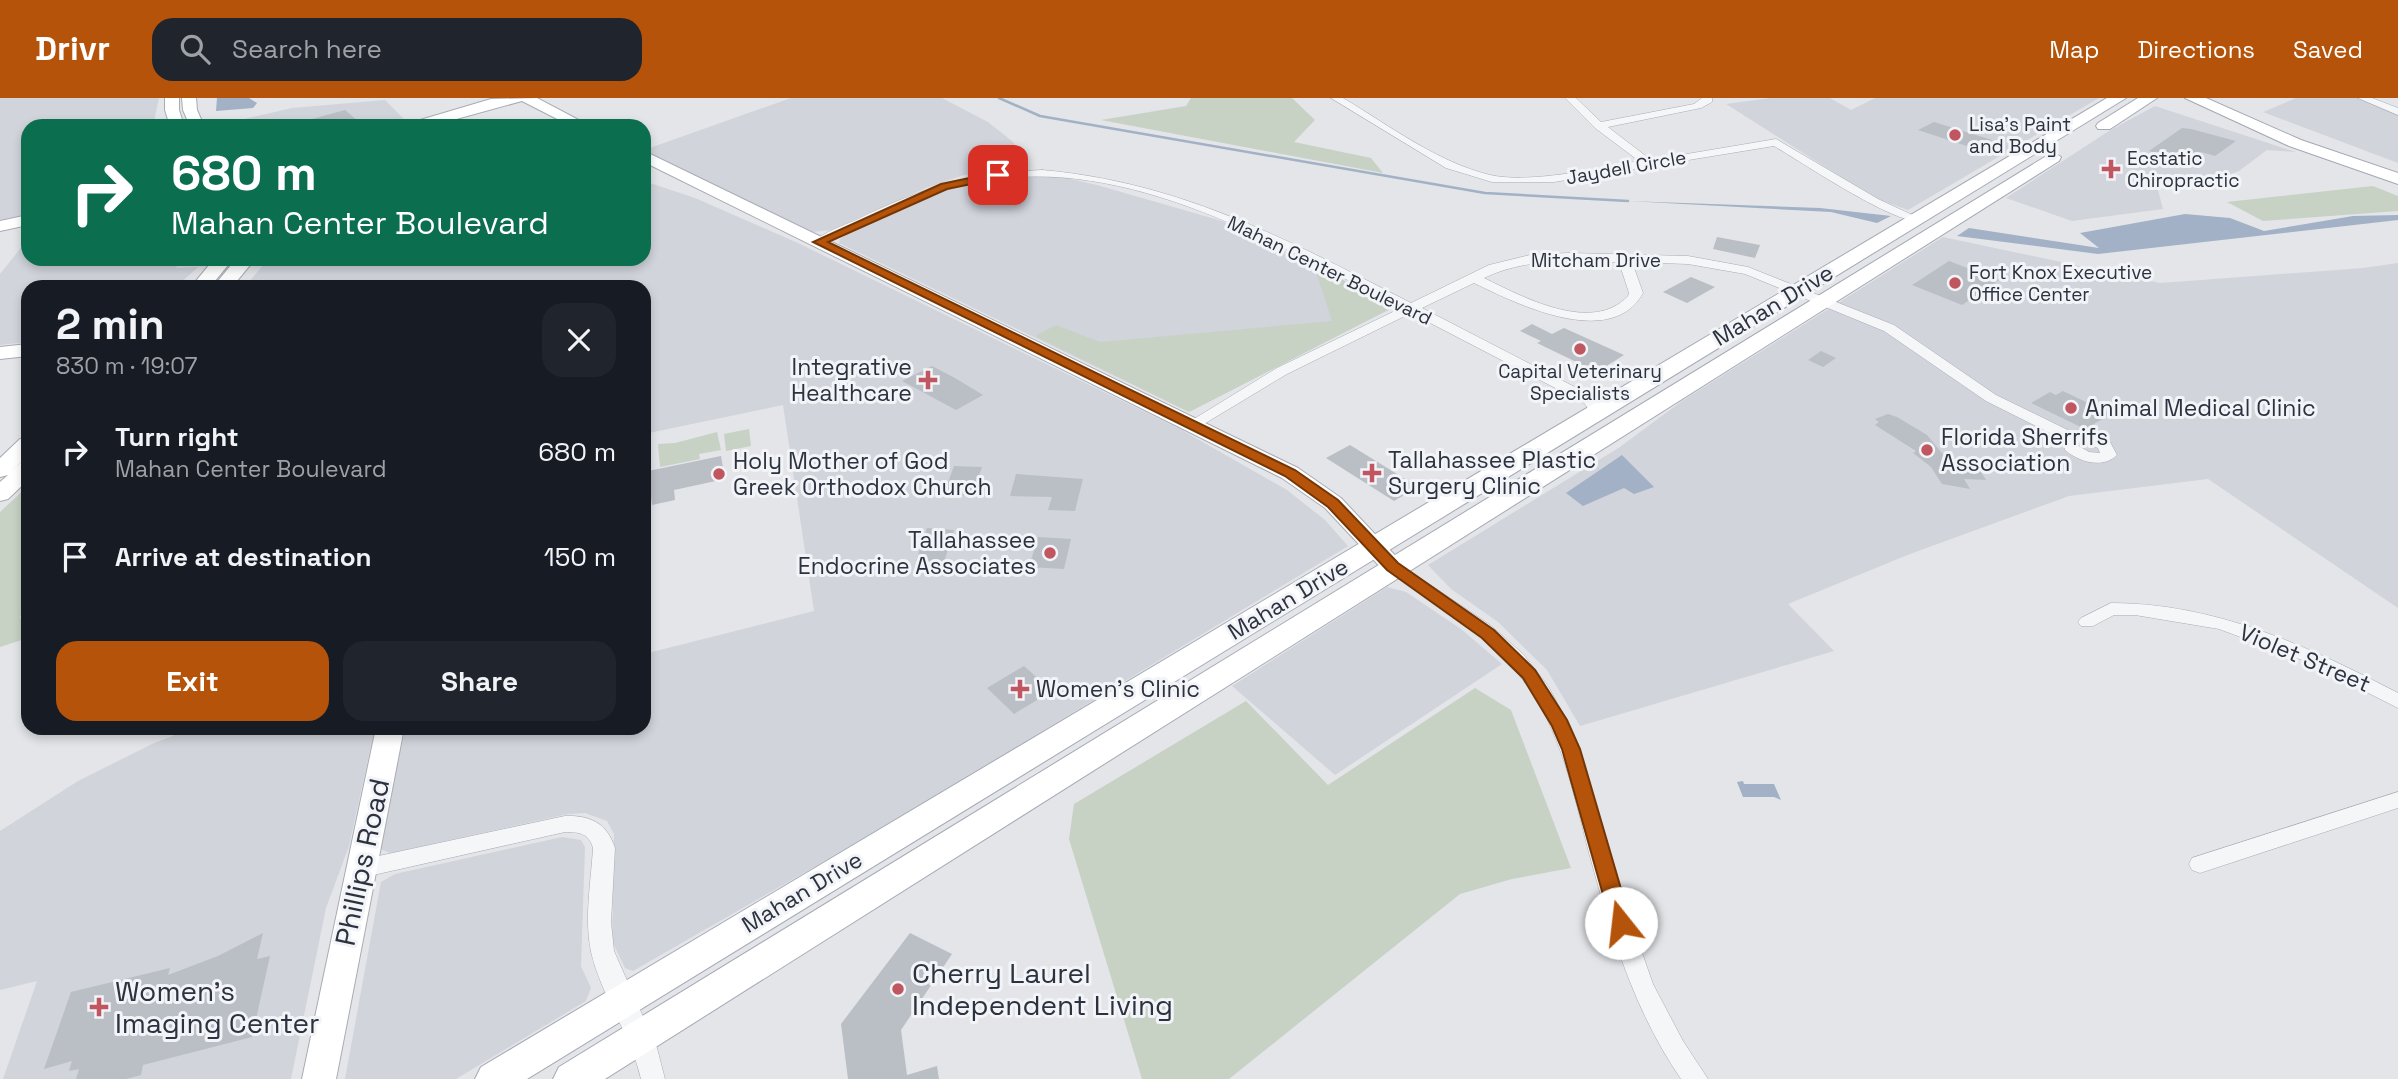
<!DOCTYPE html>
<html lang="en">
<head>
<meta charset="utf-8">
<style>
  :root { --surface:#171b24; --page:#20242c; --text:#f1f3f6; --muted:#9ea1a6; --accent:#b45309 }
  body { margin:0; font-family:"Space Grotesk",sans-serif; background:var(--page); color:var(--text); height:100vh; display:flex; flex-direction:column; font-size:26px; white-space:nowrap }
  * { box-sizing:border-box; margin:0 }
  p { font-size:23px; color:var(--muted) }
  .icon { flex:none; width:38px; height:38px; fill:none; stroke:currentColor; stroke-width:2; stroke-linecap:round; stroke-linejoin:round }
  .map { position:relative; flex:1; overflow:hidden }
  .details { position:absolute; left:21px; top:182px; width:630px; height:455px; display:flex; flex-direction:column; background:var(--surface); border-radius:21px; box-shadow:0 4px 10px #0003 }
  .details>* { flex:none }
  .banner { position:absolute; left:21px; top:21px; width:630px; height:147px; border-radius:21px; box-shadow:0 4px 10px #0003; background:#0b6e4f; color:#fff; overflow:hidden }
  .pin { position:absolute; display:grid; place-items:center; width:60px; height:60px; color:#fff; margin:-30px; border-radius:14px; box-shadow:0 4px 10px #0006 }
  .me { position:absolute; width:77px; margin:-38px; rotate:344deg; stroke-linejoin:round; filter:drop-shadow(0 0 5px #0008) }
  .turn { display:flex; align-items:center; gap:24px; height:147px; padding:0 35px; font-size:32px }
  .turn .icon { width:91px; height:91px; stroke-width:2.5 }
  .turn b { display:block; font-size:49px; line-height:60px }
  .round { display:grid; place-items:center; flex:none; width:74px; height:74px; border-radius:21px; background:var(--page) }
  .overview { display:flex; align-items:center; justify-content:space-between; height:119px; padding:0 35px }
  h1 { font-size:42px; font-weight:800; line-height:52px }
  .cta { display:flex; gap:14px; margin-top:auto; padding:14px 35px }
  .cta a { flex:1; height:80px; border-radius:21px; background:var(--accent); color:#fff; font-size:28px; font-weight:800; line-height:80px; text-align:center }
  .cta a+a { background:var(--page); color:var(--text) }
  ul { padding:0; list-style:none }
  li { display:flex; align-items:center; gap:21px; height:105px; padding:0 35px }
  li div { flex:1 }
  li b { display:block; font-size:26px }
  li em { font-style:normal }
  header { display:flex; align-items:center; gap:42px; box-sizing:border-box; height:98px; padding:0 35px; background:var(--accent); color:#fff }
  header strong { font-size:33px }
  nav { display:flex; gap:38px; margin-inline-start:auto; font-size:24px }
  .search { width:490px; height:63px; background:var(--page); display:flex; align-items:center; gap:18px; box-sizing:border-box; padding:0 24px; border-radius:21px; color:var(--muted); font-size:26px }
  .map>svg:first-child { display:block }
  .built { fill:#d1d4db }
  .green { fill:#c7d2c5 }
  .water { fill:#a2b1c5 }
  .lines { fill:none; stroke-linecap:round; stroke-linejoin:round }
  .stream { stroke:#a2b1c5; stroke-width:2.5 }
  .building { fill:#babec5 }
  .street-casing { stroke:#a8acb3; stroke-width:1 }
  .secondary-casing { stroke:#a8acb3; stroke-width:2 }
  .primary-casing { stroke:#a3a9b4; stroke-width:2 }
  .street { fill:#f5f6f8; fill-rule:evenodd }
  .secondary { fill:#fff; fill-rule:evenodd }
  .primary { fill:#fff; fill-rule:evenodd }
  .route { fill:#b45309; stroke:#753606; stroke-width:2 }
  .poi-dot { fill:#c05660; stroke:#f2f4f7; stroke-width:2.5 }
  .labels { text-anchor:middle; stroke-width:6; stroke-linejoin:round; paint-order:stroke }
  .far-poi-label { font-size:19px; fill:#2c323f; stroke:#f2f4f7; text-anchor:start }
  .far-street-label { font-size:19px; fill:#2c323f; stroke:#f2f4f7 }
  .street-label { font-size:23px; fill:#2c323f; stroke:#f2f4f7 }
  .poi-label { font-size:23px; fill:#2c323f; stroke:#f2f4f7; text-anchor:start }
  .near-street-label { font-size:28px; fill:#2c323f; stroke:#f2f4f7 }
  .near-poi-label { font-size:28px; fill:#2c323f; stroke:#f2f4f7; text-anchor:start }
</style>
</head>
<body>
<header>
<strong>Drivr</strong>
<div class="search"><svg class="icon" aria-label="search" viewBox="0 0 24 24"><circle cx="10" cy="10" r="6"/><path d="M15 15l6 6"/></svg>Search here</div>
<nav><a>Map</a><a>Directions</a><a>Saved</a></nav>
</header>
<div class="map">
<svg width="2398" height="981" viewBox="0 0 2398 981">
  <rect width="100%" height="100%" fill="#e3e5e9"/>
  <g class="built">
    <polygon points="0,0 159,0 154,23 158,28 28,28 28,117 0,123"/>
    <polygon points="791,0 942,0 988,24 1013,44 1027,70 964,77 926,90 831,132 813,134 644,52"/>
    <polygon points="1771,0 1830,0 1851,12 1875,0 2099,0 1908,112 1874,100 1726,6"/>
    <polygon points="2296,0 2357,0 2398,16 2398,65 2263,14"/>
    <polygon points="385,2 408,25 396,28 223,28 222,26 292,10"/>
    <polygon points="2155,8 2296,54 2267,52 2239,73 2225,78 2155,81 2163,111 2072,123 2006,100 2109,33"/>
    <polygon points="1014,78 1062,79 1097,87 1222,123 1332,175 1390,211 1189,314 839,145 840,141 849,135 950,89"/>
    <polygon points="644,83 695,100 800,146 1180,331 1287,392 1325,422 1348,448 882,730 633,873 625,870 612,843 614,736 607,723 585,715 568,716 391,755 379,751 377,744 406,630 644,630 644,556 814,513 783,307 644,336 644,189 245,189 268,161 644,161"/>
    <polygon points="1943,139 2160,185 2363,170 2398,165 2398,510 2208,381 2069,398 1910,456 1788,506 1834,553 1580,628 1547,572 1498,524 1451,491 1428,467 1620,349 1682,303"/>
    <polygon points="28,141 28,161 181,161 176,170 198,169 176,189 28,189 28,244 0,247 0,176"/>
    <polygon points="1387,489 1406,494 1461,531 1502,566 1335,677 1232,588"/>
    <polygon points="193,630 375,630 349,748 326,810 291,981 3,981 37,883 0,892 0,733 78,683 152,646"/>
    <polygon points="562,739 581,742 585,749 581,868 591,890 586,903 456,981 345,981 381,784 395,776"/>
  </g>
  <g class="green">
    <polygon points="1191,0 1292,0 1315,22 1294,44 1371,60 1383,75 1101,22 1186,8"/>
    <polygon points="2373,88 2398,98 2398,113 2263,123 2227,104"/>
    <polygon points="1332,175 1390,211 1189,314 1035,238 1056,227 1100,244 1332,223 1317,177"/>
    <polygon points="749,331 751,348 726,353 724,336"/>
    <polygon points="717,334 721,352 699,356 700,361 660,369 658,346 675,345"/>
    <polygon points="28,388 28,490 20,520 28,519 28,540 0,549 0,414"/>
    <polygon points="1475,590 1511,612 1571,770 1512,781 1460,796 1229,981 1142,981 1069,741 1074,706 1246,603 1328,687"/>
  </g>
  <g class="water">
    <polygon points="217,0 249,0 257,5 253,10 216,13"/>
    <polygon points="1628,103 1820,110 1891,118 1877,125 1831,114"/>
    <polygon points="2185,116 2230,120 2264,133 2353,118 2398,117 2398,122 2098,156 1957,138 1969,130 2099,150 2080,135"/>
    <polygon points="1622,357 1654,389 1634,396 1624,390 1583,408 1566,395"/>
    <polygon points="1743,683 1744,686 1774,686 1781,702 1774,699 1743,699 1737,684"/>
  </g>
  <g class="lines">
    <polyline class="stream" points="999,0 1040,18 1485,95 1628,103"/>
  </g>
  <g class="building">
    <polygon points="345,12 359,24 343,28 301,28 301,24"/>
    <polygon points="1934,24 1992,42 1976,51 1918,32"/>
    <polygon points="2182,30 2191,31 2236,43 2215,58 2201,54 2185,65 2149,53"/>
    <polygon points="1717,139 1760,147 1755,160 1713,151"/>
    <polygon points="1949,163 1999,182 1962,207 1912,187"/>
    <polygon points="1691,179 1715,189 1687,205 1663,194"/>
    <polygon points="1532,226 1552,236 1564,230 1624,257 1597,274 1537,245 1541,243 1520,233"/>
    <polygon points="1821,253 1836,260 1823,269 1808,262"/>
    <polygon points="932,268 955,280 983,297 956,312 902,283"/>
    <polygon points="2063,293 2111,316 2085,331 2031,305 2050,294 2056,297"/>
    <polygon points="1888,316 1897,319 1927,337 1952,367 1977,368 1986,382 1964,381 1970,391 1942,386 1931,369 1913,355 1916,353 1875,327 1879,324 1875,321"/>
    <polygon points="1350,347 1418,389 1394,403 1326,360"/>
    <polygon points="721,358 725,381 674,392 675,402 652,407 648,373"/>
    <polygon points="954,368 982,369 972,398 944,396"/>
    <polygon points="1016,376 1083,381 1075,413 1048,412 1052,399 1010,398"/>
    <polygon points="927,430 954,432 944,464 916,463"/>
    <polygon points="1038,439 1071,441 1064,471 1029,469"/>
    <polygon points="1024,568 1052,593 1014,616 987,590"/>
    <polygon points="263,835 257,861 270,858 252,939 143,967 141,977 126,981 76,981 79,971 69,973 72,963 44,971 71,894 170,870 168,877 218,858"/>
    <polygon points="910,835 952,856 901,932 907,977 937,968 939,981 848,981 841,926"/>
  </g>
  <g class="lines">
    <defs>
      <g id="street">
        <path d="M1331,0H1343C1390,28 1437,64 1490,77C1530,86 1598,70 1639,63L1595,30L1565,0H1576L1601,24L1694,6L1702,0H1712V4L1701,10L1608,29L1651,62L1776,41L1878,101L1921,121C1905,134 1795,60 1774,48L1554,84H1492L1446,70Z"/>
        <polygon points="2358,0 2372,0 2398,10 2398,17"/>
        <path d="M1042,72C1181,84 1290,143 1411,205L1489,167L1530,157L1568,155L1688,158L1748,169L1894,227L1996,297L2076,336L2085,334L2110,344L2117,357C2103,371 2079,364 2065,352L2062,341L1986,303L1884,233L1745,176L1688,166L1632,164L1643,195C1611,253 1515,205 1474,185L1422,210L1594,299L1604,313L1602,316H1592L1584,305L1411,215L1287,276L1194,332L1186,327L1189,324L1277,270L1401,210C1271,143 1113,48 960,88C912,100 868,125 823,147H815L813,144C824,134 842,128 856,122C921,90 969,75 1042,72ZM1568,163L1619,164L1629,195L1628,198C1592,237 1521,198 1484,180C1511,167 1538,164 1568,163ZM2084,344L2098,350L2100,355L2089,354L2077,347V345Z"/>
        <path d="M1393,462L1490,527L1523,556L1548,588L1568,625L1582,659L1629,818L1653,886L1683,943L1708,981H1681C1634,913 1611,835 1589,755C1574,697 1561,631 1523,582C1488,535 1434,505 1387,472L1384,468Z"/>
        <path d="M2111,505C2215,505 2308,548 2398,595V610L2305,563L2219,531L2135,517H2114L2093,528H2081L2078,524L2081,520Z"/>
        <polygon points="2398,694 2398,710 2200,775 2192,772 2189,766 2192,760"/>
        <path d="M565,718C590,717 607,725 615,750L611,824L614,853L657,950L665,981H641C631,936 601,898 591,854C584,820 591,784 593,750C589,735 579,734 565,734L360,780L352,777L349,771L352,765L360,762Z"/>
      </g>
      <g id="secondary">
        <polygon points="165,0 179,0 179,12 184,28 170,28 165,12"/>
        <polygon points="182,0 196,0 197,12 204,28 190,28 183,12"/>
        <polygon points="537,0 590,28 571,28 522,3 431,28 408,28 410,25 491,1"/>
        <polygon points="644,53 1298,370 1341,400 1405,468 1401,474 1393,476 1385,474 1325,410 1282,380 644,64"/>
        <polygon points="28,117 28,127 0,133 0,123"/>
        <polygon points="214,161 233,161 210,189 191,189"/>
        <polygon points="236,161 255,161 232,189 213,189"/>
        <polygon points="28,246 28,258 0,261 0,249"/>
        <polygon points="28,340 28,358 8,376 20,365 28,363 28,382 8,401 0,403 0,384 8,377 0,379 0,360 20,341"/>
        <polygon points="376,630 404,630 336,981 302,981"/>
      </g>
      <g id="primary">
        <polygon points="2107,0 2126,0 527,981 475,981 481,969"/>
        <polygon points="2138,0 2157,0 2110,31 2098,31 2096,28 2098,25"/>
        <polygon points="2185,0 2206,0 2301,42 2398,75 2398,86 2289,48"/>
        <polygon points="2053,54 2061,59 2059,63 605,981 553,981 559,969"/>
      </g>
    </defs>
    <use href="#street" class="street-casing"/>
    <use href="#secondary" class="secondary-casing"/>
    <use href="#primary" class="primary-casing"/>
    <use href="#street" class="street"/>
    <use href="#secondary" class="secondary"/>
    <use href="#primary" class="primary"/>
  </g>
  <polygon class="route" points="998,74 1001,75 1001,80 947,91 828,144 1295,372 1338,402 1398,465 1494,532 1535,572 1567,622 1580,651 1631,825 1628,832 1621,834 1614,832 1611,825 1562,651 1552,628 1523,580 1482,540 1387,472 1328,409 1285,378 813,144 941,86"/>
  <g class="poi-dot">
    <circle cx="1955" cy="37" r="7"/>
    <path d="M2107.5 60.5h7v7h7v7h-7v7h-7v-7h-7v-7h7z"/>
    <circle cx="1955" cy="185" r="7"/>
    <circle cx="1580" cy="251" r="7"/>
    <path d="M924.5 271.5h7v7h7v7h-7v7h-7v-7h-7v-7h7z"/>
    <circle cx="2071" cy="310" r="7"/>
    <circle cx="1927" cy="352" r="7"/>
    <path d="M1368.5 364.5h7v7h7v7h-7v7h-7v-7h-7v-7h7z"/>
    <circle cx="719" cy="376" r="7"/>
    <circle cx="1050" cy="455" r="7"/>
    <path d="M1016.5 580.5h7v7h7v7h-7v7h-7v-7h-7v-7h7z"/>
    <circle cx="898" cy="891" r="7"/>
    <path d="M95.5 898.5h7v7h7v7h-7v7h-7v-7h-7v-7h7z"/>
  </g>
  <g class="labels">
    <g class="far-poi-label">
      <text x="1969" y="33">Lisa's Paint<tspan x="1969" dy="22">and Body</tspan></text>
      <text x="2127" y="67">Ecstatic<tspan x="2127" dy="22">Chiropractic</tspan></text>
      <text x="1969" y="181">Fort Knox Executive<tspan x="1969" dy="22">Office Center</tspan></text>
      <text x="1580" y="280" text-anchor="middle">Capital Veterinary<tspan x="1580" dy="22">Specialists</tspan></text>
    </g>
    <g class="far-street-label">
      <text transform="translate(1626 69) rotate(-10)" y="7">Jaydell Circle</text>
      <text x="1596" y="169">Mitcham Drive</text>
      <text transform="translate(1330 172) rotate(26)" y="7">Mahan Center Boulevard</text>
    </g>
    <g class="street-label">
      <text transform="translate(1773 207) rotate(-31)" y="8">Mahan Drive</text>
      <text transform="translate(1288 501) rotate(-31)" y="8">Mahan Drive</text>
      <text transform="translate(2305 560) rotate(23)" y="8">Violet Street</text>
      <text transform="translate(802 794) rotate(-31)" y="8">Mahan Drive</text>
    </g>
    <g class="poi-label">
      <text x="912" y="277" text-anchor="end">Integrative<tspan x="912" dy="26">Healthcare</tspan></text>
      <text x="2085" y="318">Animal Medical Clinic</text>
      <text x="1941" y="347">Florida Sherrifs<tspan x="1941" dy="26">Association</tspan></text>
      <text x="1388" y="370">Tallahassee Plastic<tspan x="1388" dy="26">Surgery Clinic</tspan></text>
      <text x="733" y="371">Holy Mother of God<tspan x="733" dy="26">Greek Orthodox Church</tspan></text>
      <text x="1036" y="450" text-anchor="end">Tallahassee<tspan x="1036" dy="26">Endocrine Associates</tspan></text>
      <text x="1036" y="599">Women's Clinic</text>
    </g>
    <g class="near-street-label">
      <text transform="translate(362 764) rotate(-78)" y="10">Phillips Road</text>
    </g>
    <g class="near-poi-label">
      <text x="912" y="885">Cherry Laurel<tspan x="912" dy="32">Independent Living</tspan></text>
      <text x="115" y="903">Women's<tspan x="115" dy="32">Imaging Center</tspan></text>
    </g>
  </g>
</svg>
<div class="pin" style="left:998px;top:77px;background:#d93025"><svg class="icon" aria-label="arrive" viewBox="0 0 24 24"><path d="M6 21V4h12l-3 4 3 4H6"/></svg></div>
<svg class="me" style="left:1621px;top:825px" viewBox="-20 -20 40 40"><circle r="19" fill="#fff"/><path d="M0-13L10 11 0 6-10 11z" fill="#b45309"/></svg>
<div class="banner">
<div class="turn"><svg class="icon" aria-label="right" viewBox="0 0 24 24"><path d="M7 20v-9h11M14 6l5 5-5 5"/></svg><div><b>680 m</b>Mahan Center Boulevard</div></div>
</div>
<section class="details">
<div class="overview"><div><h1>2 min</h1><p>830 m · 19:07</p></div><a class="round"><svg class="icon" aria-label="close" viewBox="0 0 24 24"><path d="M6 6l12 12M18 6L6 18"/></svg></a></div>
<ul>
<li><svg class="icon" aria-label="right" viewBox="0 0 24 24"><path d="M7 20v-9h11M14 6l5 5-5 5"/></svg><div><b>Turn right</b><p>Mahan Center Boulevard</p></div><em>680 m</em></li>
<li><svg class="icon" aria-label="arrive" viewBox="0 0 24 24"><path d="M6 21V4h12l-3 4 3 4H6"/></svg><div><b>Arrive at destination</b></div><em>150 m</em></li>
</ul>
<div class="cta"><a>Exit</a><a>Share</a></div>
</section>
</div>
</body>
</html>
